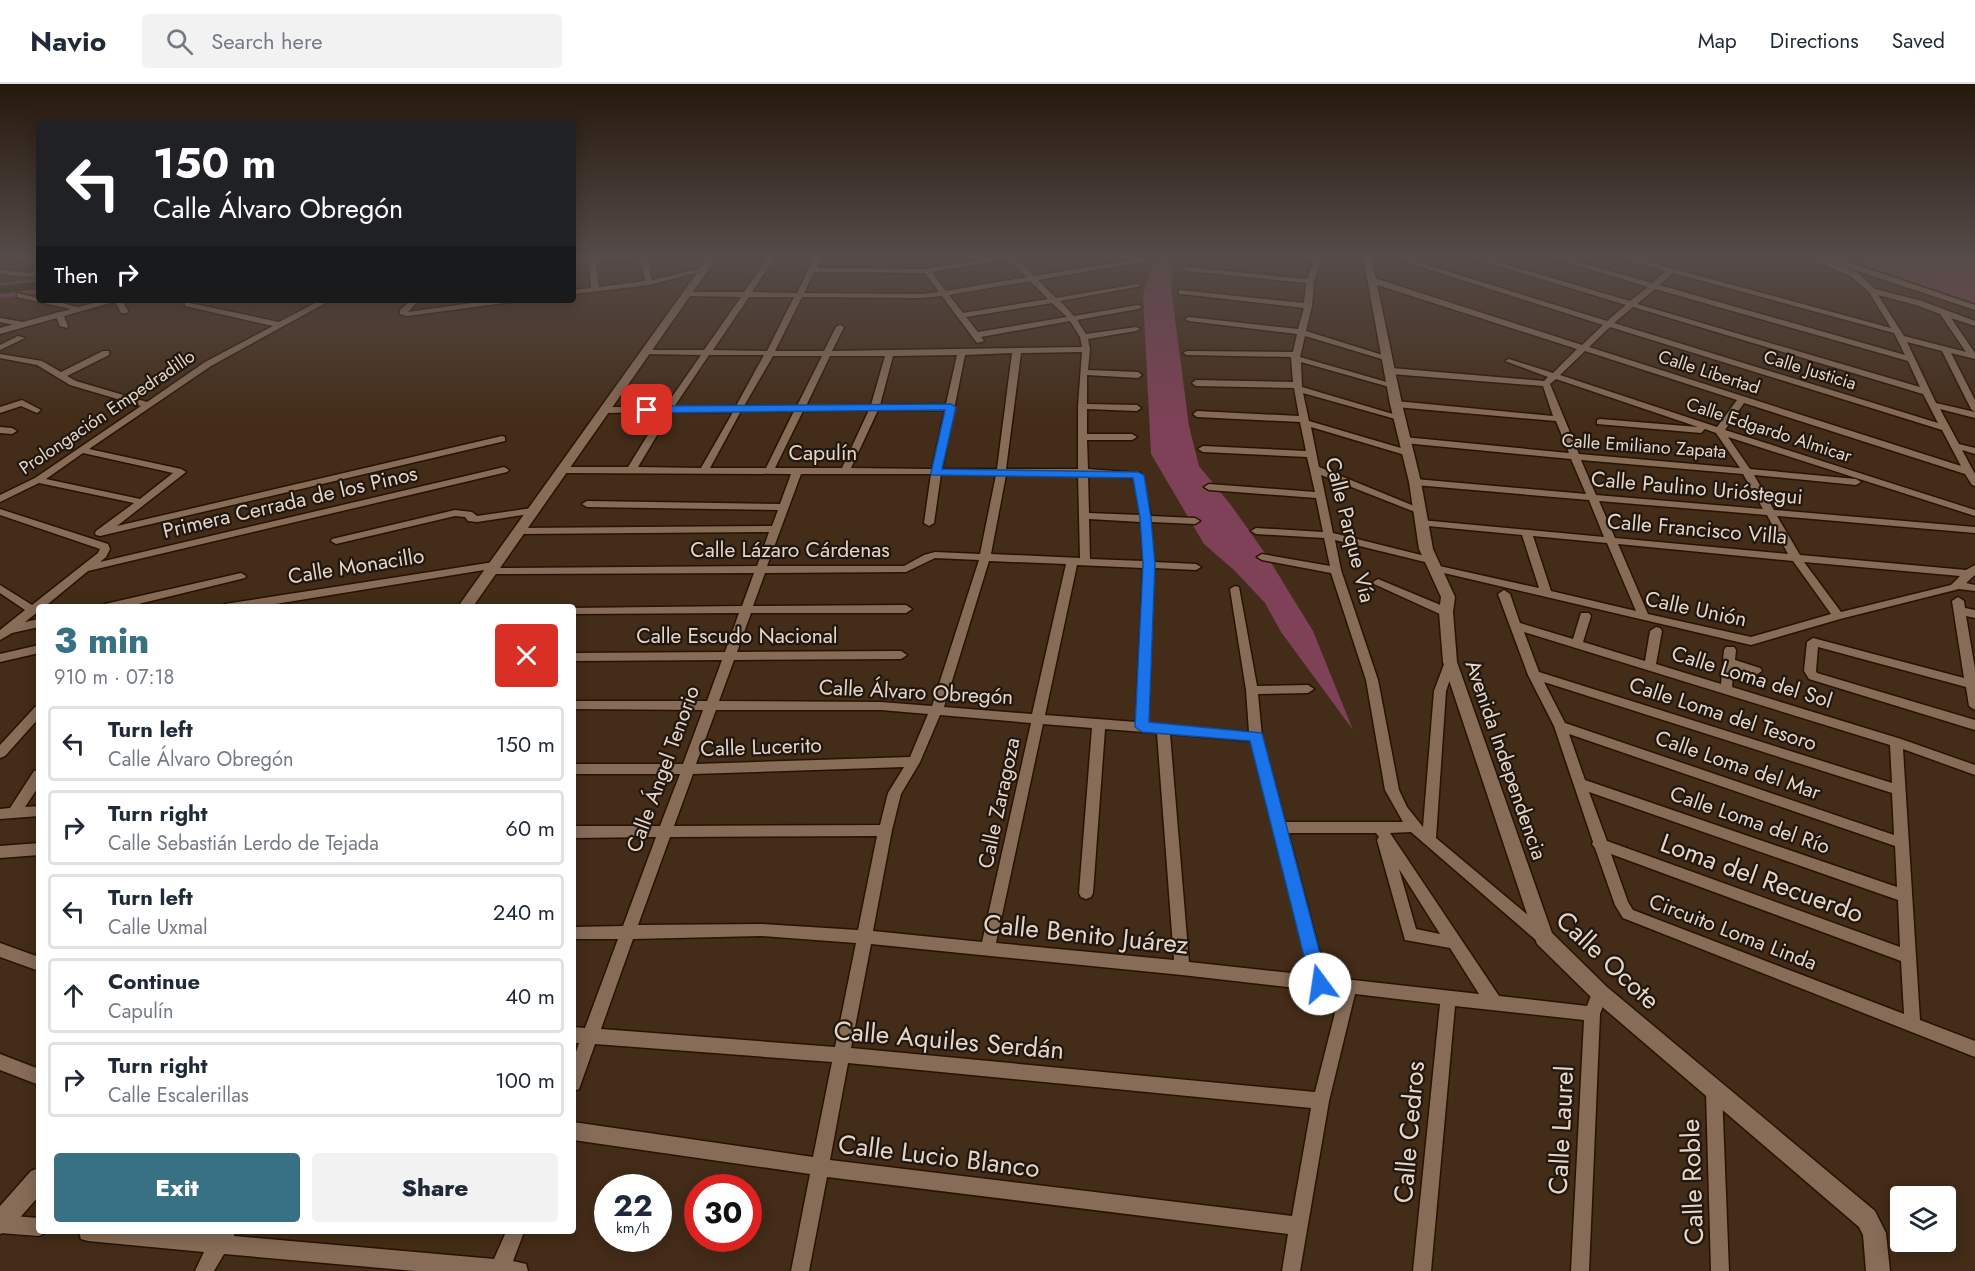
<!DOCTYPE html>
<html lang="en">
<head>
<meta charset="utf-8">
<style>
  :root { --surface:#fff; --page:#f2f2f3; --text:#1f2937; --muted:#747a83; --line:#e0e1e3; --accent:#387184 }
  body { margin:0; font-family:Jost,sans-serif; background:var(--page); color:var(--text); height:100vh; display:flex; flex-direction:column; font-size:22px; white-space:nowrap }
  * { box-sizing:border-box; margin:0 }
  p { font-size:20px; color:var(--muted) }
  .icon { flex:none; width:33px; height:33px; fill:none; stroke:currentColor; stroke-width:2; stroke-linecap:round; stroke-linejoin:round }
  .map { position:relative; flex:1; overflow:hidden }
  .details { position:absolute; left:36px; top:520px; width:540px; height:630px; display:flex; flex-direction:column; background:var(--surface); border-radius:6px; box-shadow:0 3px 15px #0003 }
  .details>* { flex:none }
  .hud { position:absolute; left:36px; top:36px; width:540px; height:183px; border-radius:6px; box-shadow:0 3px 15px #0003; background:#202124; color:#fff; overflow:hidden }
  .buttons { position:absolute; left:1890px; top:1102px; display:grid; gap:12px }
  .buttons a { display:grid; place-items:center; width:66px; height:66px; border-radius:6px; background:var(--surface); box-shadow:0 3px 15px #0003; font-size:30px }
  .speed { position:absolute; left:594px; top:1090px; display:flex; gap:12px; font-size:30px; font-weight:700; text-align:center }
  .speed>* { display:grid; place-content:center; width:78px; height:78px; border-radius:50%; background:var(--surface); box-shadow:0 3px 15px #0003; line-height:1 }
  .speed small { font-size:15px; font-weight:400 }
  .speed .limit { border:9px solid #d22; background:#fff; color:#111 }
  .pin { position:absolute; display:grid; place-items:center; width:51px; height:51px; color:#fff; margin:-26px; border-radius:12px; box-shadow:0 3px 9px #0006 }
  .me { position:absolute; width:66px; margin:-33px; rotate:346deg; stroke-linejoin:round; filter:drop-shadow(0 0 4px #0008) }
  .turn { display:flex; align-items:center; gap:21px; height:126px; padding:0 18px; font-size:27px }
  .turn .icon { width:78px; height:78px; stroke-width:2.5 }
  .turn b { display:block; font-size:42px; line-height:51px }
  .then { display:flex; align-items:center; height:57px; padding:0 18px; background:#0003; gap:12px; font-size:22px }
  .round { display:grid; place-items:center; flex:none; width:63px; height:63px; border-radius:6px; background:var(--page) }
  .overview { display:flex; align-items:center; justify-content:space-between; height:102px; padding:0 18px }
  h1 { font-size:36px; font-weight:800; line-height:45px; color:var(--accent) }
  .cta { display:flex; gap:12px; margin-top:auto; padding:12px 18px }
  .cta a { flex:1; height:69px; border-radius:6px; background:var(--accent); color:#fff; font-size:24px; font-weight:800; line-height:69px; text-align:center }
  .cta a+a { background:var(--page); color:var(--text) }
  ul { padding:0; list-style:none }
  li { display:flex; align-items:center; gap:18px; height:75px; margin:0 12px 9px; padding:0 6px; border:3px solid var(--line); border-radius:6px }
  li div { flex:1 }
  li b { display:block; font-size:22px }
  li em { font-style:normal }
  header { display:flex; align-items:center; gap:36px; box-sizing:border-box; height:84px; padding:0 30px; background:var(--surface); border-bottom:2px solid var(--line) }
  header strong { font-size:28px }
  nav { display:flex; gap:33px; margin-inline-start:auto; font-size:21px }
  .search { width:420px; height:54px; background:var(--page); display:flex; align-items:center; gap:15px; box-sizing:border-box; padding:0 21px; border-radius:6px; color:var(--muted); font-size:22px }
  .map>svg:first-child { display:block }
  .green { fill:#7e4157 }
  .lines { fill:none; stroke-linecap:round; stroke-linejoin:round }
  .river { fill:#1b2400; fill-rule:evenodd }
  .minor-casing { stroke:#281302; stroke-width:3 }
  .tertiary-casing { stroke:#281302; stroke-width:3 }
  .minor { fill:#876c57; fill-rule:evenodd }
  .tertiary { fill:#876c57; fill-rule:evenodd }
  .route { fill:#1a73e8; stroke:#114b97; stroke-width:1.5 }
  .labels { text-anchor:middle; stroke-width:4.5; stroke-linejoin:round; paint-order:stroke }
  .far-street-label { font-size:18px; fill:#e5d6ca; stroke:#21170e }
  .street-label { font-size:21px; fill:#e5d6ca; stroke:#21170e }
  .near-street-label { font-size:26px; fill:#e5d6ca; stroke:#21170e }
</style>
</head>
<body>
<header>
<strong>Navio</strong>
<div class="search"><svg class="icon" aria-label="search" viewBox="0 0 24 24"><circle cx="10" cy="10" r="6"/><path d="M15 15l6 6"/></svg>Search here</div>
<nav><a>Map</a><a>Directions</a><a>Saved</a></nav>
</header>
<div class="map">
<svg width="1975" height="1187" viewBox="0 0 1975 1187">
  <rect width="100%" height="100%" fill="#432c18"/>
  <g class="green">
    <polygon points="1156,172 1174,172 1171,204 1189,342 1199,382 1231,421 1267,472 1313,547 1353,646 1281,548 1265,519 1235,487 1204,460 1151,370 1143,211"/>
    <polygon points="1839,172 1975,172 1975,219"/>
    <polygon points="39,196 39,210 0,214 0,199"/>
  </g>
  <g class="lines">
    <polygon class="river" points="39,197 39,205 0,210 0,202"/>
    <defs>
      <g id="minor">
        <polygon points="7,172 18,172 39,178 39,182"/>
        <path d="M617,172H647L652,196L703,184L707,186L649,201L573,210V206L591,204L589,179L573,180V176ZM640,174L645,197L599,203L596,178Z"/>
        <path d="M769,172H776L752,208L797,209L815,172H822L817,184L927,185L1000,172H1016L1015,174L1034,192L1145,174V178H1142L1038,196L1056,214L1137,200L1141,202L1060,217L1074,232L1138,221L1142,223L1138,225L1077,236L1086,250L1136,243L1140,245L1136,247L1088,255L1090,265L1088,286L1138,288L1142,291L1138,294L1087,291V320L1137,321L1141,324L1137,327L1087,325V350H1132L1137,353L1132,356H1087L1088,385L1141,389L1151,432L1195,434L1200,437L1195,440L1151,438L1154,478L1196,480L1201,483L1196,486L1154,484L1148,640L1249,648L1246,606L1230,505L1235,502L1239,503L1257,602L1308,601L1314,605L1308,609L1258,610L1262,653L1285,738H1403L1385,706L1366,596L1331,489L1262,476L1257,473L1262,470L1330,482L1324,454L1256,450L1251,447L1256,444L1323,448L1316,414L1209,406L1204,403L1209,400L1315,408L1307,373L1203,368L1198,365L1203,362L1306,367L1300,338L1197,333L1193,330L1197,327L1299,332L1294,304L1196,302L1192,299L1196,296L1293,298L1291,273L1187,271L1183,269L1187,267L1293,268L1297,250L1189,237L1185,235L1189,233L1298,245L1304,224L1182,210H1179V206L1304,219L1306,199L1187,187L1183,185L1184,183L1307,195L1314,177L1284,172H1323L1314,197L1312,222L1306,247L1392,274L1385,276L1305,252L1300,273L1397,301L1393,304L1301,278L1302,303L1403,333L1399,336L1303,309L1309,337L1411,367L1413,369L1411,371H1405L1311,343L1319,383L1424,426L1423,428H1415L1321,391L1333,449L1433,474L1434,476L1429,479L1335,456L1341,486L1378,596L1399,706L1407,723L1423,743L1434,607L1446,575H1454L1456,578L1446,607L1436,754L1548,848L1551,853L1548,858L1543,860L1538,858L1411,748L1390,749L1499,912L1587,922L1594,904L1600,902L1606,904L1608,909L1600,930L1589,1187H1571L1584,936L1455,922L1431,1187H1413L1440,920L1355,910L1329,1017L1300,1187H1282L1288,1150L827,1093L809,1187H791L810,1090L573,1056V1038L813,1073L832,978L595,960L579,1005L573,1007V977L579,959H573V943L585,944L618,855H573V843L623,842L656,753L573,754V742H660L680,690H573V680H683L703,626L573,625V617H707L722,576L573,577V569L725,568L739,529L573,530V524H569L742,522L754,489L489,490L485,489L484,486L251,524H220L225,520L494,478L499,481L497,484L757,482L769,448L518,450L513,447L518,444L772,442L778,426L587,423L582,420L587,417L780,420L791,390L562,389L557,386L562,383H628L662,328L604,329L600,326L604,323H665L701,271L645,270L641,268L642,266H704L741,213L687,212L683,210L684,208H744ZM1008,175L1027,193L946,207L932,188ZM814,188L925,189L939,208L921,210L804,209ZM1030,197L1048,215L963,229L949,211ZM942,212L977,259L984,257L981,253L1070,237L1080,253L1082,263L832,267L844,243L840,241L836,243L824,267H775L802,213L921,214ZM749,213H794L767,267L713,266ZM1052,219L1067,233L978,248L966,233ZM1082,268L1078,322V385H1006L1021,269ZM1012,269L997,385H942L965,271ZM709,271H764L736,322L674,323ZM957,271L946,320L880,321L893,272ZM773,272H822L797,322H744ZM830,272H885L871,321L806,322ZM869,326L842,384H775L803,327ZM878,326H945L932,385L851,384ZM741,327H794L766,384H710ZM671,328H733L701,384L638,383ZM801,390H931L924,439L929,442L934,439L941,390L996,391L980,470L935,468L924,471L904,482H767ZM1006,391H1078L1080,474L991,470ZM1088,391L1134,394L1140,431L1089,429ZM1089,435L1141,438L1143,477L1090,475ZM935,474L979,476L932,622L881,618L719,617L734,576L901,575L907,571L901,567L737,568L751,529H906L912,525L906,521L753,522L765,489L906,488ZM989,477L1066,480L1032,630L944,623ZM1077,481L1143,484L1136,638L1045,631ZM716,626H881L928,630L910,673L696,680ZM940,631L1031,639L982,858L873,847L892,746L901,710L920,678ZM1043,640L1092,644L1079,809L1081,813L1086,815L1091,813L1093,809L1105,645L1157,649L1174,876L996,859ZM1170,650L1251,657L1310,891L1189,878ZM904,683L888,709L880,741L674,742L693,690ZM1288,749H1376L1379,753L1377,756L1405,856L1450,864L1479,910L1326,893ZM877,752L858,846L761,840L638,841L670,753ZM1399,785L1440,850L1416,845ZM761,852L856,859L835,963L601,945L633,855ZM871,860L1182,891L1340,909L1315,1008L851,964ZM848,979L1311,1024L1292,1132L830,1076Z"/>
        <path d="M1387,172H1398L1607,237L1626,221L1466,172H1477L1630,217L1648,203L1546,172H1557L1652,199L1666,187L1614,172H1626L1891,244L1869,208L1852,193L1805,172H1815L1858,189L1875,205L1922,217L1975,237V242L1951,234L1975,269V275L1951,269L1975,316V328L1971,325L1942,267L1907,258L1936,319L1975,328V334L1940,325L1959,360L1975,364V370L1962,366L1975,390V402L1972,401L1965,390L1744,319L1725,346L1975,426V432L1728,353L1750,385L1856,395L1861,398L1856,401L1754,391L1774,426L1975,443V449L1777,432L1800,471L1966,486L1975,481V491L1966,499L1975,501V507L1959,505L1840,535L1751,561L1431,486L1430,484L1431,482L1435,481L1539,504L1522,451L1417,441L1416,439L1421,436L1604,453L1589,416L1415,401L1410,398L1415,395L1586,410L1571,375L1404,359L1399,356L1404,353L1569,369L1556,337L1396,323L1392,320L1396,317L1553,332L1543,302L1391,290L1387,287L1391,284L1544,297L1548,293L1505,277L1509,275L1553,289L1577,265L1368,198V194H1374L1582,261L1603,241ZM1673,189L1894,249L1905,271L1659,201ZM1655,205L1908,277L1920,303L1637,220ZM1878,211L1916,221L1940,230L1966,268L1904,252ZM1633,223L1923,310L1938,339L1614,239ZM1610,243L1942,346L1961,382L1589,263ZM1585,267L1737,316L1717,343L1560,291ZM1556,295L1698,343L1600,335L1597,336V340L1701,349L1705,345L1716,349L1740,384L1579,370L1550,300ZM1581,376L1743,390L1763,425L1596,411ZM1599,417L1767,431L1788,470L1615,454ZM1533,452L1607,459L1636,527L1551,507ZM1618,460L1793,477L1831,530L1751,553L1648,530ZM1804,478L1960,492L1951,501L1841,528Z"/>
        <polygon points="1836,176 1842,176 1975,221 1975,226 1836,180"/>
        <polygon points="0,186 29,189 39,186 39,190 29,193 0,190"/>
        <polygon points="17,209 39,214 39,216 51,216 84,225 80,227 17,213"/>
        <polygon points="114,216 122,216 128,227 127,229 121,229"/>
        <path d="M321,216H331L211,282L89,365L181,385L186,388L117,442L502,352L505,353V357L100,452L96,451L95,449L96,447L134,419L39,399L0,418V411L35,394L141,322L70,301L37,281L0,274V270L42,277L61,288L103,267H109V271L67,292L76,297L147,318L205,278L273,242L185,222V218L279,238ZM83,369L173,389L140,415L46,395Z"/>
        <polygon points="411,216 419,216 408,228 494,216 515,216 511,218 407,232 400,230 400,226"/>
        <polygon points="56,228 63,230 68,242 67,244 60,242 55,230"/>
        <polygon points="0,234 23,238 24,240 20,242 0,238"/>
        <polygon points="18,252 25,254 0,266 0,261"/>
        <polygon points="22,316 41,326 37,329 21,322 0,329 0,323"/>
        <polygon points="0,343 12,344 17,347 12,350 0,349"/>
        <polygon points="504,383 509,386 507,388 88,487 43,524 39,524 39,527 25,538 39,535 39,543 12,549 0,556 0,546 25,526 0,509 0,501 32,521 98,469 100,465 0,431 0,425 108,460 110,465 106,473 100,478"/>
        <polygon points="532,424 537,427 536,429 477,438 468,437 465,433 455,432 336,460 331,457 332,455 455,426 472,428 477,432"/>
        <polygon points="241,489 246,492 245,494 122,524 100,524 105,520"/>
        <polygon points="1378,495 1450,525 1452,528 1450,531 1442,531 1374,500 1373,498"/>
        <path d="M1504,506L1510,510L1520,539L1573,555L1581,529H1589L1591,532L1583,558L1645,577L1650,547L1656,543L1660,544L1662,547L1656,580L1721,600L1724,566L1726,563H1734L1736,566L1735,576L1760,584L1762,587L1756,591L1734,584L1732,603L1901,655L1975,681V691L1903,665L1920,936L1975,957V973L1623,834L1615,821L1595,764L1592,760L1593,758L1554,642L1528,591L1498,510ZM1524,548L1890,661L1892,699L1539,588ZM1544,598L1892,709L1894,751L1565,639ZM1569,650L1895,762L1897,803L1585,696ZM1589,708L1898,816L1900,863L1607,757ZM1611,770L1901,877L1904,930L1633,826L1628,818Z"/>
        <polygon points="1958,513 1964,517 1965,524 1975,526 1975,534 1966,532 1975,585 1975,626 1969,622 1966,603 1818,563 1816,587 1817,589 1975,636 1975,646 1809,595 1804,587 1807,558 1813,554 1964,594 1952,517"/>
        <polygon points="39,561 39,569 0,578 0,570"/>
        <polygon points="39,622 39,634 5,672 0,674 0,661 35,623"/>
        <polygon points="39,686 39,702 25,723 39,722 39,732 0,735 0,725 10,724 34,687"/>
        <polygon points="39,759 39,771 0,774 0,762"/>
        <polygon points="0,859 39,873 39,887 0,873"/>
        <polygon points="0,970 39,985 39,1001 0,986"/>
        <polygon points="1714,1000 1720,1002 1722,1008 1729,1187 1711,1187 1706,1008 1708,1002"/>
        <polygon points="0,1131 39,1134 39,1148 46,1148 39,1152 0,1149"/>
        <polygon points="79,1148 185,1148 215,1150 216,1148 235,1148 234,1152 494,1175 506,1148 524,1148 513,1177 526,1180 528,1187 415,1187 224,1170 214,1187 195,1187 204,1168 88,1157 81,1155"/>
      </g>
      <g id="tertiary">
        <polygon points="709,172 718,172 472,524 457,524"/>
        <polygon points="1363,172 1371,172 1402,320 1421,398 1433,465 1455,513 1453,528 1457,578 1552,849 1607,903 1875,1127 1886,1149 1890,1187 1866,1187 1863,1151 1859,1143 1593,915 1537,860 1443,578 1439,528 1441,513 1419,465 1409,398 1390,320"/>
        <polygon points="105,216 121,216 0,250 0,244"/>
        <polygon points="39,1084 39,1112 8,1147 0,1150 0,1122 31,1087"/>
      </g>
    </defs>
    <use href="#minor" class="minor-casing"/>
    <use href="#tertiary" class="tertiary-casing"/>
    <use href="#minor" class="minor"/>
    <use href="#tertiary" class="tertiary"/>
  </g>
  <linearGradient id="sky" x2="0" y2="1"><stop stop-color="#25180d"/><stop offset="0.51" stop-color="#554b48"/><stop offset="1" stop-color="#554b48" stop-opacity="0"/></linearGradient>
  <rect width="1975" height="338" fill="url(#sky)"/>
  <polygon class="route" points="951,320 956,323 942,385 1138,388 1144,391 1151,434 1155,480 1149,638 1262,649 1328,900 1326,906 1320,908 1313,906 1311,900 1250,657 1142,648 1135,643 1143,480 1140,434 1133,394 932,391 931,389 945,326 647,329 642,326 647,322"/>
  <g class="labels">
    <g class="far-street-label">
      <text transform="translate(1810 286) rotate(17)" y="6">Calle Justicia</text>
      <text transform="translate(1709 288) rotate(18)" y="6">Calle Libertad</text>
      <text transform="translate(107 328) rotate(-34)" y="6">Prolongación Empedradillo</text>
      <text transform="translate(1769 346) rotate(18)" y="6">Calle Edgardo Almicar</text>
      <text transform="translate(1644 362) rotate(4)" y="6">Calle Emiliano Zapata</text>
    </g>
    <g class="street-label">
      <text x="823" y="376">Capulín</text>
      <text transform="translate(1697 404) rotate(5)" y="7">Calle Paulino Urióstegui</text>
      <text transform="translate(290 418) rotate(-13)" y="7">Primera Cerrada de los Pinos</text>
      <text transform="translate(1697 445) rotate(5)" y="7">Calle Francisco Villa</text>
      <text transform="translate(1350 446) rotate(76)" y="7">Calle Parque Vía</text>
      <text x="790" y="473">Calle Lázaro Cárdenas</text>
      <text transform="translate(356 482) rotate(-9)" y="7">Calle Monacillo</text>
      <text transform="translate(1696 525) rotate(12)" y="7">Calle Unión</text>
      <text x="737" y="559">Calle Escudo Nacional</text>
      <text transform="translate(1752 593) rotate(17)" y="7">Calle Loma del Sol</text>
      <text transform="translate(916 608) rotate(3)" y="7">Calle Álvaro Obregón</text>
      <text transform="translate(1723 630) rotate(18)" y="7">Calle Loma del Tesoro</text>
      <text transform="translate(761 663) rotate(-2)" y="7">Calle Lucerito</text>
      <text transform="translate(1506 676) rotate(71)" y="7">Avenida Independencia</text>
      <text transform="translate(1738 681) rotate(19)" y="7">Calle Loma del Mar</text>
      <text transform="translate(663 685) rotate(-70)" y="7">Calle Ángel Tenorio</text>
      <text transform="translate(999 719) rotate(-78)" y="7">Calle Zaragoza</text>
      <text transform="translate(1750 736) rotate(19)" y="7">Calle Loma del Río</text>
      <text transform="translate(1733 848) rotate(21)" y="7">Circuito Loma Linda</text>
    </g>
    <g class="near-street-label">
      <text transform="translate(1762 794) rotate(20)" y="9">Loma del Recuerdo</text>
      <text transform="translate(1086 850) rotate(6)" y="9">Calle Benito Juárez</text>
      <text transform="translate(1608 876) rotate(43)" y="9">Calle Ocote</text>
      <text transform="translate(949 956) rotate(5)" y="9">Calle Aquiles Serdán</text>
      <text transform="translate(1561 1046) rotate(-87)" y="9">Calle Laurel</text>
      <text transform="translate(1409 1048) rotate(-85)" y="9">Calle Cedros</text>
      <text transform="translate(939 1072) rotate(7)" y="9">Calle Lucio Blanco</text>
      <text transform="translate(1692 1098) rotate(-92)" y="9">Calle Roble</text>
    </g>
  </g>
</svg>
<div class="buttons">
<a><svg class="icon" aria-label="layers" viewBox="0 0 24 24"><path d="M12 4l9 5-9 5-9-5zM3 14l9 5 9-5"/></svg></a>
</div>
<div class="speed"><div>22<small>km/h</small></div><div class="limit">30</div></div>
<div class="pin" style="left:647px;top:326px;background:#d93025"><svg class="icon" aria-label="arrive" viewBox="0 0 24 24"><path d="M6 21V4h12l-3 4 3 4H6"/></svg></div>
<svg class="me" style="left:1320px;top:900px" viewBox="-20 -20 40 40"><circle r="19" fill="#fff"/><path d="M0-13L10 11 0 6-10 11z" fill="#1a73e8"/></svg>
<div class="hud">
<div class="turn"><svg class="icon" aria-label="left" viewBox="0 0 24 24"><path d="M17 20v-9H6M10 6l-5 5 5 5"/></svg><div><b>150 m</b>Calle Álvaro Obregón</div></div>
<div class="then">Then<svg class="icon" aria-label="right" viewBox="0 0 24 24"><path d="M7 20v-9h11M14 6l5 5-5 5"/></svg></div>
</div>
<section class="details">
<div class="overview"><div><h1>3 min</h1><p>910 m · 07:18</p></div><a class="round" style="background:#d93025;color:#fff"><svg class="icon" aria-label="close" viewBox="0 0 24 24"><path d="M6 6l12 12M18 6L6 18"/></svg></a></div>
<ul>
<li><svg class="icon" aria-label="left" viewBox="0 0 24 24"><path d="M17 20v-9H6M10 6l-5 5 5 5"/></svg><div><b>Turn left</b><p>Calle Álvaro Obregón</p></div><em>150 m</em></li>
<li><svg class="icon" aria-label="right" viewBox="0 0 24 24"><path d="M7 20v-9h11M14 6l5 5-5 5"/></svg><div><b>Turn right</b><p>Calle Sebastián Lerdo de Tejada</p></div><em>60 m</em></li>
<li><svg class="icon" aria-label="left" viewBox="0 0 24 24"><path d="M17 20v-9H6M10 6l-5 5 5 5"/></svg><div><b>Turn left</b><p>Calle Uxmal</p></div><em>240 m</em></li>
<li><svg class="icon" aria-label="ahead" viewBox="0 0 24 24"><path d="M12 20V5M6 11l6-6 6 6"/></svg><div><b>Continue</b><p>Capulín</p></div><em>40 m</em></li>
<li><svg class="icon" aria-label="right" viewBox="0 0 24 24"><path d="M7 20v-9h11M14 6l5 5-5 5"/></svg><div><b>Turn right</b><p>Calle Escalerillas</p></div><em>100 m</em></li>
</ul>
<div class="cta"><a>Exit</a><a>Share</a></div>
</section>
</div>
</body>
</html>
